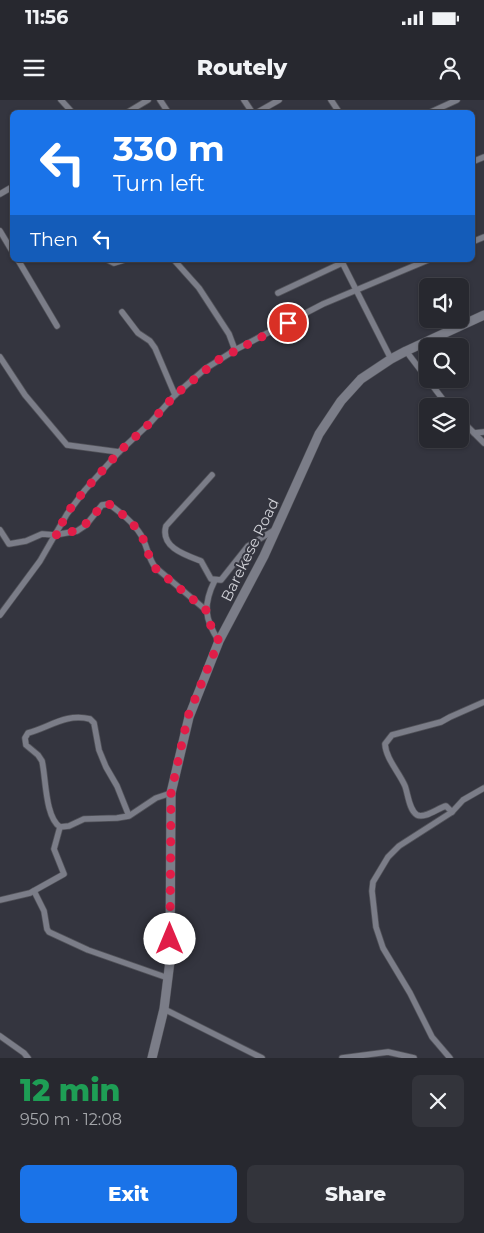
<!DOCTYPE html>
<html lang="en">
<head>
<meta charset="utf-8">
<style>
  :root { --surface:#27282f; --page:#33343b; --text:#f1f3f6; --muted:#a4a6aa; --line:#43444b; --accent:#1a73e8 }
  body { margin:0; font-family:Montserrat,sans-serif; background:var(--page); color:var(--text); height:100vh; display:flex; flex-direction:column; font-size:19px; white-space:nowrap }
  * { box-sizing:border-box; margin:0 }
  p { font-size:16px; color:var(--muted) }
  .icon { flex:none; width:28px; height:28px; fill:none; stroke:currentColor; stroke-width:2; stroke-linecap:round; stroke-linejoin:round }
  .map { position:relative; height:958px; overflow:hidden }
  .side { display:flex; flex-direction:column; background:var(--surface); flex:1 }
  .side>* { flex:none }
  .guide { position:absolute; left:10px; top:10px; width:465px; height:152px; border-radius:8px; box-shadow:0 1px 4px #0004,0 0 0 1px var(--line); background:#1a73e8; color:#fff; overflow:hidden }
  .buttons { position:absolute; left:419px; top:178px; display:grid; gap:10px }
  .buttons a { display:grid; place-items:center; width:50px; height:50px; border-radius:8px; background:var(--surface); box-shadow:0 1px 4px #0004,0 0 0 1px var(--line); font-size:25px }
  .pin { position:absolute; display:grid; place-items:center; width:42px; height:42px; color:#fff; margin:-21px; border:2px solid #fff; border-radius:50%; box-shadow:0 1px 5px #0007 }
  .me { position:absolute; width:55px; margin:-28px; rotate:0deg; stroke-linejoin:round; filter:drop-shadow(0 0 4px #0008) }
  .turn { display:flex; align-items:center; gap:18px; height:105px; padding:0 20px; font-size:22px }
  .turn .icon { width:65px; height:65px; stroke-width:2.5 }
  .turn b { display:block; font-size:35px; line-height:42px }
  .then { display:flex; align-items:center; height:48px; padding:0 20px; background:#0003; gap:10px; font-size:19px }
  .round { display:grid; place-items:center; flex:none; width:52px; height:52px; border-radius:8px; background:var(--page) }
  .summary { display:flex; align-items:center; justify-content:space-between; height:85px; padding:0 20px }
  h1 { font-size:30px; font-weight:800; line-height:38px; color:#1e9e55 }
  .cta { display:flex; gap:10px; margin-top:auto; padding:10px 20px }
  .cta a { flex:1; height:58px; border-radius:8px; background:var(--accent); color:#fff; font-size:20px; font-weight:800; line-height:58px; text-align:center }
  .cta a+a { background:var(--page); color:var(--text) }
  .status { display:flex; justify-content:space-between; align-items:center; height:35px; padding:0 25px; background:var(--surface); direction:ltr }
  .status svg { height:14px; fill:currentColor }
  header { display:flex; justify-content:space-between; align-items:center; height:65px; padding:0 20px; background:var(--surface); font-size:22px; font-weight:800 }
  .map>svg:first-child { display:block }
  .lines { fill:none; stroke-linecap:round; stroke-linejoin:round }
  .minor-casing { stroke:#52535a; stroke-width:7 }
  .secondary-casing { stroke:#52535a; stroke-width:10 }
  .minor { stroke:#7b7d88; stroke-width:5.5 }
  .secondary { stroke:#7b7d88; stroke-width:9 }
  .route { stroke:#e11d48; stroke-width:9; stroke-dasharray:0 16.2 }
  .labels { text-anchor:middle; stroke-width:4; stroke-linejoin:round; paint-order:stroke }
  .street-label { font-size:15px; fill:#d0d1d7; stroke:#34353f }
</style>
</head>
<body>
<div class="status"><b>11:56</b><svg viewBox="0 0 49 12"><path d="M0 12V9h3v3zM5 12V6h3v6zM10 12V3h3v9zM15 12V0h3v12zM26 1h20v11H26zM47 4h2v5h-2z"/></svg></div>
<header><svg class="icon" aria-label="menu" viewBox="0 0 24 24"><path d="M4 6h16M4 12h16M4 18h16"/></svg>Routely<svg class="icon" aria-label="person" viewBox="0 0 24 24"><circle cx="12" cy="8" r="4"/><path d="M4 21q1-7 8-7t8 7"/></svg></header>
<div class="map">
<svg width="484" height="958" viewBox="0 0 484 958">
  <rect width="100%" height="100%" fill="#34353f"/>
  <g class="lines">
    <defs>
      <g id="minor">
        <polyline points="61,0 72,12"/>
        <polyline points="160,0 168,12"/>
        <polyline points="244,0 252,12"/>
        <polyline points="331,0 339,12"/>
        <polyline points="128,12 148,0"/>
        <polyline points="258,12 279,0"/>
        <polyline points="431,12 457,0"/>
        <polyline points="472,62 484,57"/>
        <polyline points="0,94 12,87"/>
        <polyline points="0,131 12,151"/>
        <polyline points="472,142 484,137"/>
        <polyline points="18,160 57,226"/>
        <polyline points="108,160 114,163 124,160"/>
        <polyline points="174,160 199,188 229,234 235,250"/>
        <polyline points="341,160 391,259"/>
        <polyline points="278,193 342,163"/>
        <polyline points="122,212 138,233 150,241 155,248 175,295"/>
        <polyline points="406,251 448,306"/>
        <polyline points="0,257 25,295 67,345 119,352"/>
        <polyline points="460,319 484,343"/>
        <polyline points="474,333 484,332"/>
        <path d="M212,375L166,426C160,447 185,455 201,461L211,479L221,480L248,446L276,429"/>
        <path d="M0,430L9,444L26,441L42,434L55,435L77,431L86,425L102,405L109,404C121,413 133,422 141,435C147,445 148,458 155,467L207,511"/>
        <path d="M215,480C203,504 204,519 219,541"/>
        <polyline points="0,515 40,461 67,414 85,390 119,352 151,322 175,295 205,269 235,250 323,204 428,160"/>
        <path d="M452,712L446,706C438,708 425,719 417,715C409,710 408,694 405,686C399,672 386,659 385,644L392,635L441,622L450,617L484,602"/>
        <path d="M129,716L117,686L106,667L99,650L94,623L90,619C66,613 50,627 28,633L25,638L26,645L38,655L42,661C46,678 45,717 60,727L69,726L84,719L117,718L129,716L156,698L171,693"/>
        <polyline points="34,791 44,811 47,829 49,832 88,850 168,878"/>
        <polyline points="0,800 30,793 64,774 54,749 60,727"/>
        <polyline points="164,909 262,958"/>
        <polyline points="0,936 24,953 28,958"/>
        <polyline points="342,958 388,952 414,958"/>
        <polyline points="450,958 432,937 410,893 383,848 376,827 372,791 373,782 388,757 399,746 452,712 463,700 484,688"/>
      </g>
      <polyline id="secondary" points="152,958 164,909 170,861 171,693 189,617 219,541 264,456 319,334 341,301 361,279 391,259 406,251 484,215"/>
    </defs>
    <use href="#minor" class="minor-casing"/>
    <use href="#secondary" class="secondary-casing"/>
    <use href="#minor" class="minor"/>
    <use href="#secondary" class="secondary"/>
  </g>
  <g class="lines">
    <path class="route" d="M170,839L171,693L188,616L219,541L212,530L207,511L155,468C148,458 147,445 141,435C133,422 121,413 109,404L102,405C85,426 83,431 55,435L72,406L85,390L119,352L151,322L175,295L218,260L288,223"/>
  </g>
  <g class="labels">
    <g class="street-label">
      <text transform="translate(250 450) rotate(-64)" y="5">Barekese Road</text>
    </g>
  </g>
</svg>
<div class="buttons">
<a><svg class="icon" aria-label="sound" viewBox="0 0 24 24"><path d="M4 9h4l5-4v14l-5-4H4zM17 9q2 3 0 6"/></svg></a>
<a><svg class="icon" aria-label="search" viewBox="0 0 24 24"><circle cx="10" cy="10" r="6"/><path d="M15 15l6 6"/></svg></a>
<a><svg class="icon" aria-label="layers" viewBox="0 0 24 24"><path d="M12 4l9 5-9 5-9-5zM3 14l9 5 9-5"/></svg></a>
</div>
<div class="pin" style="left:288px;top:223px;background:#d93025"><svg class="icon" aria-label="arrive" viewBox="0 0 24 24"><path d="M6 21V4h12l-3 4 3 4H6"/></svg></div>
<svg class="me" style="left:170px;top:839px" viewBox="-20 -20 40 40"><circle r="19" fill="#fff"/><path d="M0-13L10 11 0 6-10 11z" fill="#e11d48"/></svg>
<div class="guide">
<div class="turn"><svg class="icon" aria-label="left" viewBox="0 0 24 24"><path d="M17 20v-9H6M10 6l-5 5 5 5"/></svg><div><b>330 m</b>Turn left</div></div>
<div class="then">Then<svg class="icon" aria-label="left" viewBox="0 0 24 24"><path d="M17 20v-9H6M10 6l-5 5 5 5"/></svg></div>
</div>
</div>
<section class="side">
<div class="summary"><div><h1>12 min</h1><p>950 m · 12:08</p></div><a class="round"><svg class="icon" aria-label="close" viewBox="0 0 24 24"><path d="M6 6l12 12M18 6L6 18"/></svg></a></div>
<div class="cta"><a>Exit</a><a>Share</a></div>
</section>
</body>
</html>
